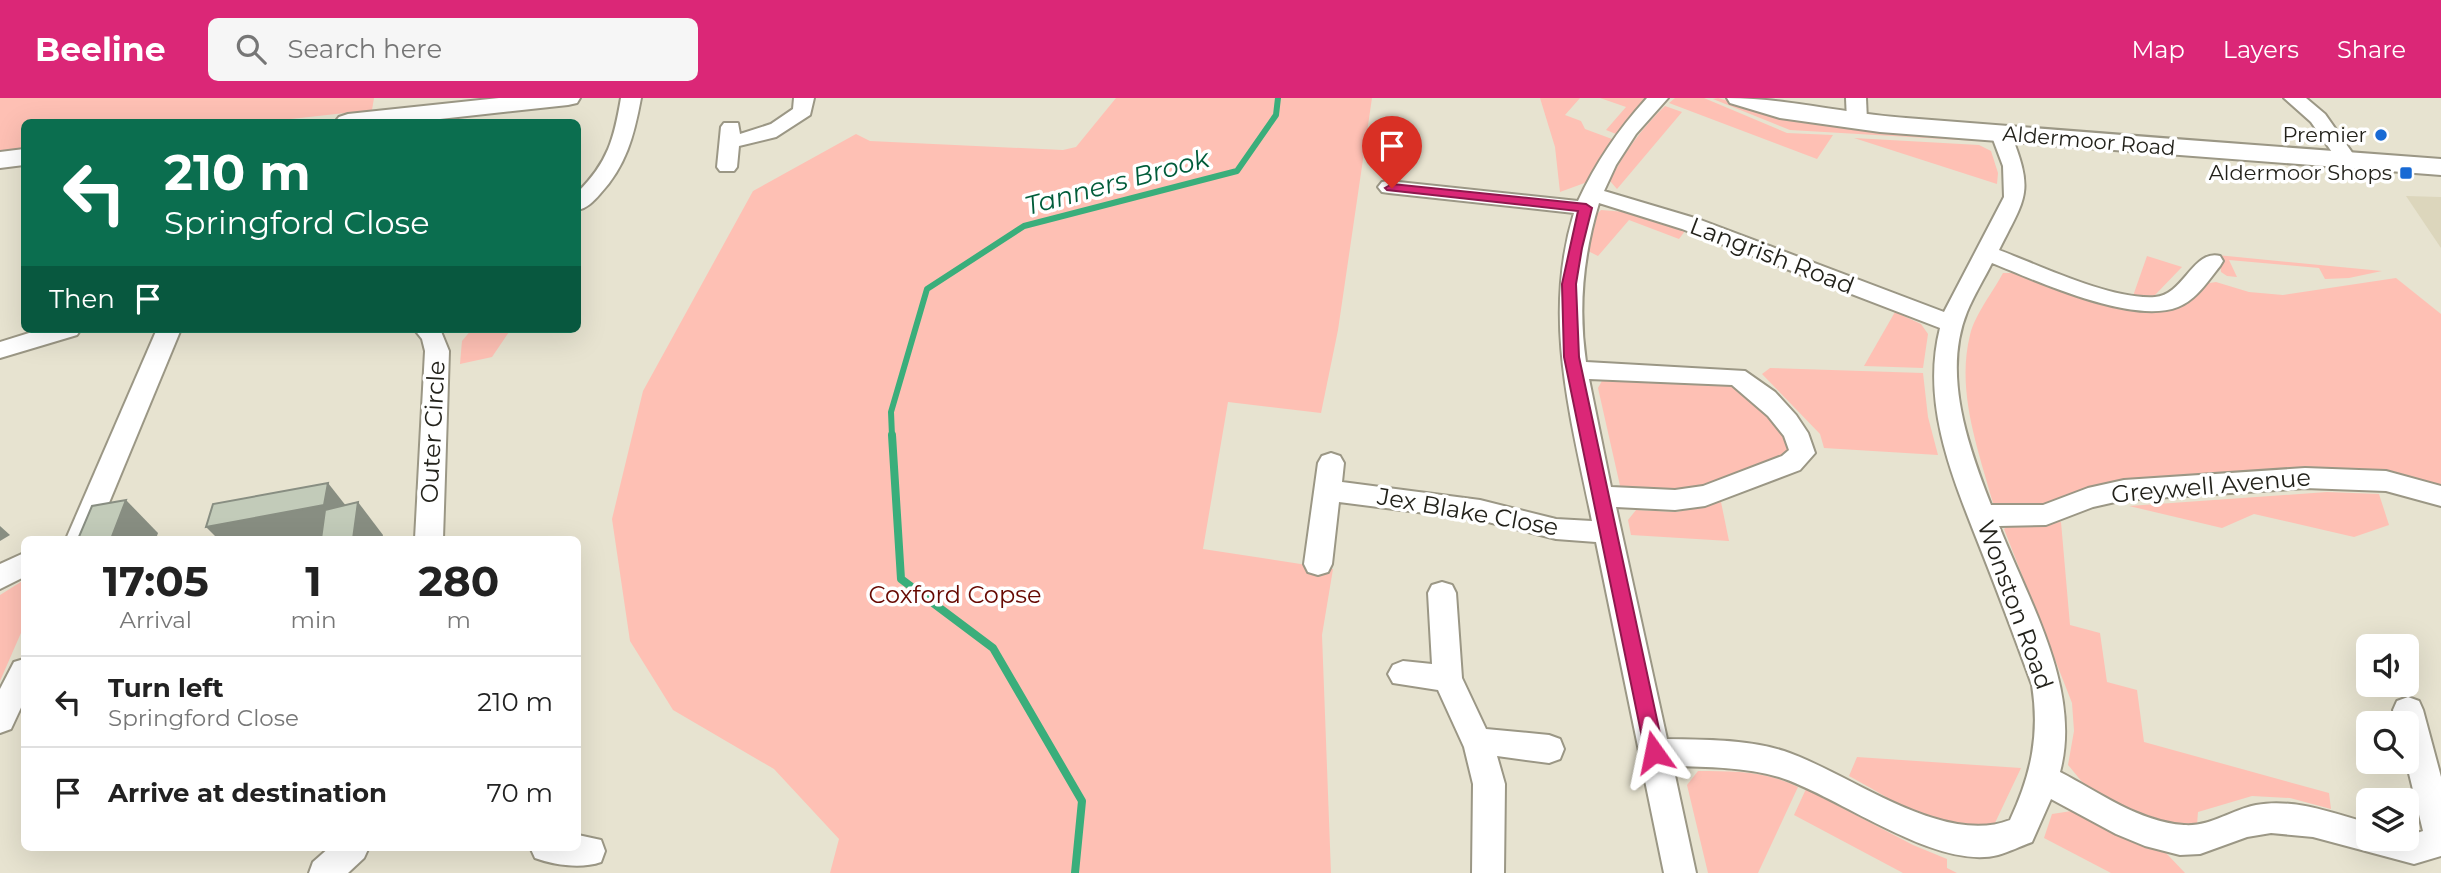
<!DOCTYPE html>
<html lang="en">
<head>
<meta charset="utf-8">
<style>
  :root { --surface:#fff; --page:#f6f6f6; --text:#222; --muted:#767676; --line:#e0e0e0; --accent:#db2777 }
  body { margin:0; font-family:Montserrat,sans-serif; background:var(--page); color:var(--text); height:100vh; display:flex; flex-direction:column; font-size:26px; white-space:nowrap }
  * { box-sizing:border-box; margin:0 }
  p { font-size:23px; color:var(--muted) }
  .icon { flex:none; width:38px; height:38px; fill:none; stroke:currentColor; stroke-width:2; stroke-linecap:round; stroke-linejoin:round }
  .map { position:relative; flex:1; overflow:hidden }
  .drawer { position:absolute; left:21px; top:438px; width:560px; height:315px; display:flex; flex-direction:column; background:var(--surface); border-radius:10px; box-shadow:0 7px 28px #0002 }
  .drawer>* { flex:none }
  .hud { position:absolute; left:21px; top:21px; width:560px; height:214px; border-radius:10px; box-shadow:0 7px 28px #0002; background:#0b6e4f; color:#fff; overflow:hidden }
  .tools { position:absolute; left:2356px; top:536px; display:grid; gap:14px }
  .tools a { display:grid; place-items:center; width:63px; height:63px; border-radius:10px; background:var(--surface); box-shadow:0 7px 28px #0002; font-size:35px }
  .pin { position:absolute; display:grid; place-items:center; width:60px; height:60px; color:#fff; margin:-72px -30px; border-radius:50% 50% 50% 0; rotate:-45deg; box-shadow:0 0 7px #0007 }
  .pin .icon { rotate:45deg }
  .me { position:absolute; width:77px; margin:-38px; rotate:348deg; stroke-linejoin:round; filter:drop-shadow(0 0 5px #0008) }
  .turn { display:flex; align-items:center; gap:24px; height:147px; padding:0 28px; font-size:32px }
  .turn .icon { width:91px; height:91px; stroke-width:2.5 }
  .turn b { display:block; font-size:49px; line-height:60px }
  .then { display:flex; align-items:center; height:66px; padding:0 28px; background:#0003; gap:14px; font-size:26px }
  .eta { display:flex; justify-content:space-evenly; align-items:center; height:119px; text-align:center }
  .eta b { font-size:42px; font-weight:700; line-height:49px }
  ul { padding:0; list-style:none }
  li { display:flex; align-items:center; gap:21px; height:91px; padding:0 28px; border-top:2px solid var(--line) }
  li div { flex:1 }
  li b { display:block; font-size:26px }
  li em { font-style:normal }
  header { display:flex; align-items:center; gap:42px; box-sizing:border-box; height:98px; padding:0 35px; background:var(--accent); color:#fff }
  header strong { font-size:33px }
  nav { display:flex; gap:38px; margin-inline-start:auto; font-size:24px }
  .search { width:490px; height:63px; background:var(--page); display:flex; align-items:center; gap:18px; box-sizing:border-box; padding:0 24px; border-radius:10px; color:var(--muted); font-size:26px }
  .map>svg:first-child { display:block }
  .built { fill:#dcd6bc }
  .green { fill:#fec0b4 }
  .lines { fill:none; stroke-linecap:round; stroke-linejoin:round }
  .stream-far1 { stroke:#3aae7b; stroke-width:6 }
  .stream { stroke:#3aae7b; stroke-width:8 }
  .minor-casing { stroke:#9b9785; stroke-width:4 }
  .tertiary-casing { stroke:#9b9785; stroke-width:4 }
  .minor { fill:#fff; fill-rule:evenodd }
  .tertiary { fill:#fff; fill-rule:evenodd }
  .shaded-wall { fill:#888e82 }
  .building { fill:#c2cbb9; stroke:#888e82; stroke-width:2 }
  .route { fill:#db2777; stroke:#8e194d; stroke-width:2 }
  .poi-dot { fill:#186ad4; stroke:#fff; stroke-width:2.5 }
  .labels { text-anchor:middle; stroke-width:7; stroke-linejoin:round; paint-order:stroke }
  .far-poi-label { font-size:21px; fill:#23221b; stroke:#fff; text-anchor:end }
  .far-street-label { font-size:21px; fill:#23221b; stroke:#fff }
  .street-label { font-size:24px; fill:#23221b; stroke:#fff }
  .park-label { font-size:24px; fill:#660800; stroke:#fff }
  .water-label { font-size:26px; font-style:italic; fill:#005c3a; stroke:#fff }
</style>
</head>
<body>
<header>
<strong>Beeline</strong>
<div class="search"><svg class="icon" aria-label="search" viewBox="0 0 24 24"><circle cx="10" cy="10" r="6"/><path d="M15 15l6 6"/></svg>Search here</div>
<nav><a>Map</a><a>Layers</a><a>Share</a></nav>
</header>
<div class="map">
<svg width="2441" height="775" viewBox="0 0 2441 775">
  <rect width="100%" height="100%" fill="#e7e3d0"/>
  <polygon class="built" points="2406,98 2441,99 2441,150"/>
  <g class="green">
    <polygon points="0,0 374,0 372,12 264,24 24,24 24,51 0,54"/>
    <polygon points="1116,0 1372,0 1338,232 1321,315 1228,304 1203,451 1333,471 1322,537 1331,775 830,775 839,741 774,671 673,612 630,543 612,421 643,293 753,93 856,36 870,43 1063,52 1076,49"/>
    <polygon points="1540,0 1580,0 1565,17 1581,23 1585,31 1612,41 1590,83 1560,94 1555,49"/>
    <polygon points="1600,0 1650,0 1616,36 1606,32 1626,9"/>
    <polygon points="1675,0 1704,0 1787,35 1833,37 1817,61 1669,5"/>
    <polygon points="1718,0 1749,9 1975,38 1978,43 1790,32 1713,1"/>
    <path d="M1665,8L1682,14L1617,91L1610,83C1624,54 1642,30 1665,8Z"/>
    <polygon points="1854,40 1979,47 1991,53 1998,75 1997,86"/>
    <polygon points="1601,112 1626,114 1685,133 1679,141 1629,122 1598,158 1588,153 1595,118"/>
    <polygon points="2217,157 2382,173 2349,180 2325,181 2319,170 2229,162 2237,179 2227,178 2221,174 2220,165 2214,162"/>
    <polygon points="2147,158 2182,169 2154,198 2133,198"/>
    <path d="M2003,175H2014C2057,190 2148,230 2190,204C2195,200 2199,192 2203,186L2216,184L2249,194L2283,197L2396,180L2441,216V392L2385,376L2005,413L1993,405C1978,351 1956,293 1970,237C1975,216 1993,194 2003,175Z"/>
    <polygon points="1895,214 1921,226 1928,236 1923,270 1864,268"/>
    <polygon points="472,231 511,231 492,259 460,266 462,243"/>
    <polygon points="1770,270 1923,275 1928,319 1938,357 1824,350 1820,336 1762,276"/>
    <polygon points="1603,281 1735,284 1791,340 1790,355 1779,363 1687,392 1671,394 1621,392 1598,290"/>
    <polygon points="2327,394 2379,396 2389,427 2354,439 2254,416 2222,430 2129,408"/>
    <polygon points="1721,404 1729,443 1631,437 1628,422 1636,412 1677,414"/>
    <path d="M2061,424L2070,527L2100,535L2107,584L2137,592L2144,644L2329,695L2331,711L2290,700L2252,698L2198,714L2197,727C2161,726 2120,712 2090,691C2082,685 2075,675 2068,667L2074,633L2072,605L2004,431L2009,427Z"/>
    <polygon points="24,482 24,528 0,583 0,497"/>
    <path d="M1857,659L2021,670L1994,727C1945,741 1891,700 1849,678Z"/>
    <path d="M1698,673C1732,673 1767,673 1798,689L1758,775H1708L1687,687Z"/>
    <polygon points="1806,691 1913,747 1947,761 1947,770 1957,775 1903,775 1794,717"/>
    <polygon points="2078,712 2166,755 2185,775 2111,775 2044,740 2052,716"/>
  </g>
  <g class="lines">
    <polyline class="stream-far1" points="892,338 891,314 927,191 1024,128 1237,73 1276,17 1278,0"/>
    <polyline class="stream" points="892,337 901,481 993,550 1082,703 1075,775"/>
    <defs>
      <g id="minor">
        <path d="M621,0H641C634,38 626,68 600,96C593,104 587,110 578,112V94C608,64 614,41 621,0Z"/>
        <polygon points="794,0 814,0 810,17 776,39 739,48 737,69 734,73 720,73 717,69 721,29 724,25 738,25 740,36 771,26 793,11"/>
        <path d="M1647,0H1668L1636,36L1616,67L1604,93L1698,121L1944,214L2004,99L2003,68L1991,36L1994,32H2008L2011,36C2034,95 2026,98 1999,152C2041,168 2111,202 2155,199C2184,197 2193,151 2220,158L2223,163L2220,168C2208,183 2196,202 2178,209C2132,227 2037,183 1992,165C1984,181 1974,197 1967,214C1942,276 1968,348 1991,407H2043L2088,390L2124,382L2305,370L2386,373L2441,388V408L2386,393L2305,390L2124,402L2093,409L2046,427L1999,428C2029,504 2082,592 2060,674C2099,694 2139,724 2184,727C2210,729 2231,712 2256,707C2294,700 2332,715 2368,725V740H2406V734L2414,736L2423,733L2406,663V625H2396L2393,612L2397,603L2408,599L2419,603L2423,612L2441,679V758L2414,766L2313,739L2271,735L2247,739L2200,756L2180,757L2145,748L2116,736L2051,701L2032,744C2021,748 2009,754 1998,757C1936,773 1837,697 1779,679C1745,669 1708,669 1673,668L1696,775H1664L1596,444L1556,441L1480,422L1339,404L1332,466L1328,474L1318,477L1308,474L1304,466L1318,365L1322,358L1331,355L1340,358L1344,365L1342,384L1480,402L1556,421L1592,423C1571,320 1542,219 1574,115L1389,95L1382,94L1378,89L1382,84L1389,83L1578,103C1596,64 1618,32 1647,0ZM1599,105L1682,131L1940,230C1920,309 1955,385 1983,457C2000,500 2016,543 2032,587C2040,637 2031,677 2010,722C1942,749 1848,674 1784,653C1747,641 1706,642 1667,641L1616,409L1675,412L1705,408L1800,372L1815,355L1808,335L1796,317L1775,294L1745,273L1586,264C1578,209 1583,158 1599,105ZM1589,281L1732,287L1768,318L1784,338L1789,352L1782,358L1703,388L1675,392L1611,389Z"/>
        <polygon points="1846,0 1866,0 1867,23 1864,27 1850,27 1847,23"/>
        <polygon points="2284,0 2306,0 2325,16 2358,63 2355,67 2341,67 2311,24"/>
        <polygon points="42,231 81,231 77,237 0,260 0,244"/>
        <polygon points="157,231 181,231 94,441 66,441"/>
        <polygon points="414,231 440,231 449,253 443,441 415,441 425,253 422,241"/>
        <polygon points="24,455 24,479 0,491 0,466"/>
        <polygon points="1442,484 1452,487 1456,495 1462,580 1486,631 1549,637 1560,641 1564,651 1560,661 1549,665 1497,658 1505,686 1504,775 1472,775 1473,686 1464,649 1438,592 1393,585 1388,576 1393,567 1403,563 1432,566 1428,495 1432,487"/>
        <polygon points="24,561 24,603 11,631 0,635 0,591 14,564"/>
        <path d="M578,737L601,742L605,753L601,764C581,771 554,767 535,760L530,749H578Z"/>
        <polygon points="330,749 369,749 364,760 348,775 309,775 313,764"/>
      </g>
      <g id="tertiary">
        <polygon points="499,0 580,0 577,5 568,7 413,24 335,24 339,19 348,16"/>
        <path d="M1727,0C1786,0 1846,16 1906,20C2084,34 2263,48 2441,61V77L1880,34L1780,20L1730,5Z"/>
        <polygon points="24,51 24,67 0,70 0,54"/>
      </g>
    </defs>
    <use href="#minor" class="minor-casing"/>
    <use href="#tertiary" class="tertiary-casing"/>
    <use href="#minor" class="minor"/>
    <use href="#tertiary" class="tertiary"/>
  </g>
  <g class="shaded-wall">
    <polygon points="328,385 354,418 346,441 218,441 206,429"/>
    <polygon points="126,402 158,435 156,441 111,441"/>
    <polygon points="358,404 383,437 382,441 353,441"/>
    <polygon points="0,428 10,437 0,443"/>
  </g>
  <g class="building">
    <polygon points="328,385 324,407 206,429 213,406"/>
    <polygon points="126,402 111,441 78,441 92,408"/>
    <polygon points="358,404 353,441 321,441 325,412"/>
  </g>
  <polygon class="route" points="1392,86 1586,106 1592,110 1582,150 1576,186 1579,259 1664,654 1661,660 1654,662 1648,660 1645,654 1564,259 1562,186 1578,113 1387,92 1385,90"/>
  <g class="poi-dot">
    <circle cx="2381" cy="37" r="7"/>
    <rect x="2399" y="68" width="14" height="14" rx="3.5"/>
  </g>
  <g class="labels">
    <g class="far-poi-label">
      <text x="2367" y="44">Premier</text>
      <text x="2392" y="82">Aldermoor Shops</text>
    </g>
    <g class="far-street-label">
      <text transform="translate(2089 43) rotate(5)" y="7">Aldermoor Road</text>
    </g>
    <g class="street-label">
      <text transform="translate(1772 158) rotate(21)" y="8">Langrish Road</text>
      <text transform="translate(433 334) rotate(-87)" y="8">Outer Circle</text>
      <text transform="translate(2211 388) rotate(-5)" y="8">Greywell Avenue</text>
      <text transform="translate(1468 414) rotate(10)" y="8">Jex Blake Close</text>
      <text transform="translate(2015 507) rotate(70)" y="8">Wonston Road</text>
    </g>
    <g class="park-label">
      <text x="955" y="505">Coxford Copse</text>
    </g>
    <g class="water-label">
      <text transform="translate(1117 84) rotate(-15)" y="9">Tanners Brook</text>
    </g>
  </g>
</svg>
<div class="tools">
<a><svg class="icon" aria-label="sound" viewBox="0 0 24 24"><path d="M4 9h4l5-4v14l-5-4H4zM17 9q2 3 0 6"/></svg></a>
<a><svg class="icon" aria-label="search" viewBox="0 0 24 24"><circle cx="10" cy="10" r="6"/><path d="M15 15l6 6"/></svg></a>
<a><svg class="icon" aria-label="layers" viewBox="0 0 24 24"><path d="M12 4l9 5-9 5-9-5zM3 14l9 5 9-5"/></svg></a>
</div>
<div class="pin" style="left:1392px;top:90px;background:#d93025"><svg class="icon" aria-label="arrive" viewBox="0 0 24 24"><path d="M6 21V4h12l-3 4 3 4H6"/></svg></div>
<svg class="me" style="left:1654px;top:654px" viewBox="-20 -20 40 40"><path d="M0-17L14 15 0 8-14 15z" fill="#db2777" stroke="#fff" stroke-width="4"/></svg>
<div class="hud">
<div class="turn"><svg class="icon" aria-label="left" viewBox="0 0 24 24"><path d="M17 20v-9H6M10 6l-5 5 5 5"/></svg><div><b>210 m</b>Springford Close</div></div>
<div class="then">Then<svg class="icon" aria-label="arrive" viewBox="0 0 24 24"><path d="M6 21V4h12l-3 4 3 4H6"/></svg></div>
</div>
<section class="drawer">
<div class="eta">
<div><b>17:05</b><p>Arrival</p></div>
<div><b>1</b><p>min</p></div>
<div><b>280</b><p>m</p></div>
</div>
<ul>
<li><svg class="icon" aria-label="left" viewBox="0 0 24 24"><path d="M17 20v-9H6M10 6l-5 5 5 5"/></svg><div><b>Turn left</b><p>Springford Close</p></div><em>210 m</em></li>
<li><svg class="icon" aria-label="arrive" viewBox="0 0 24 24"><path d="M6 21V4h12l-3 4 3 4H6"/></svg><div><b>Arrive at destination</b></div><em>70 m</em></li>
</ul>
</section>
</div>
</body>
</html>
